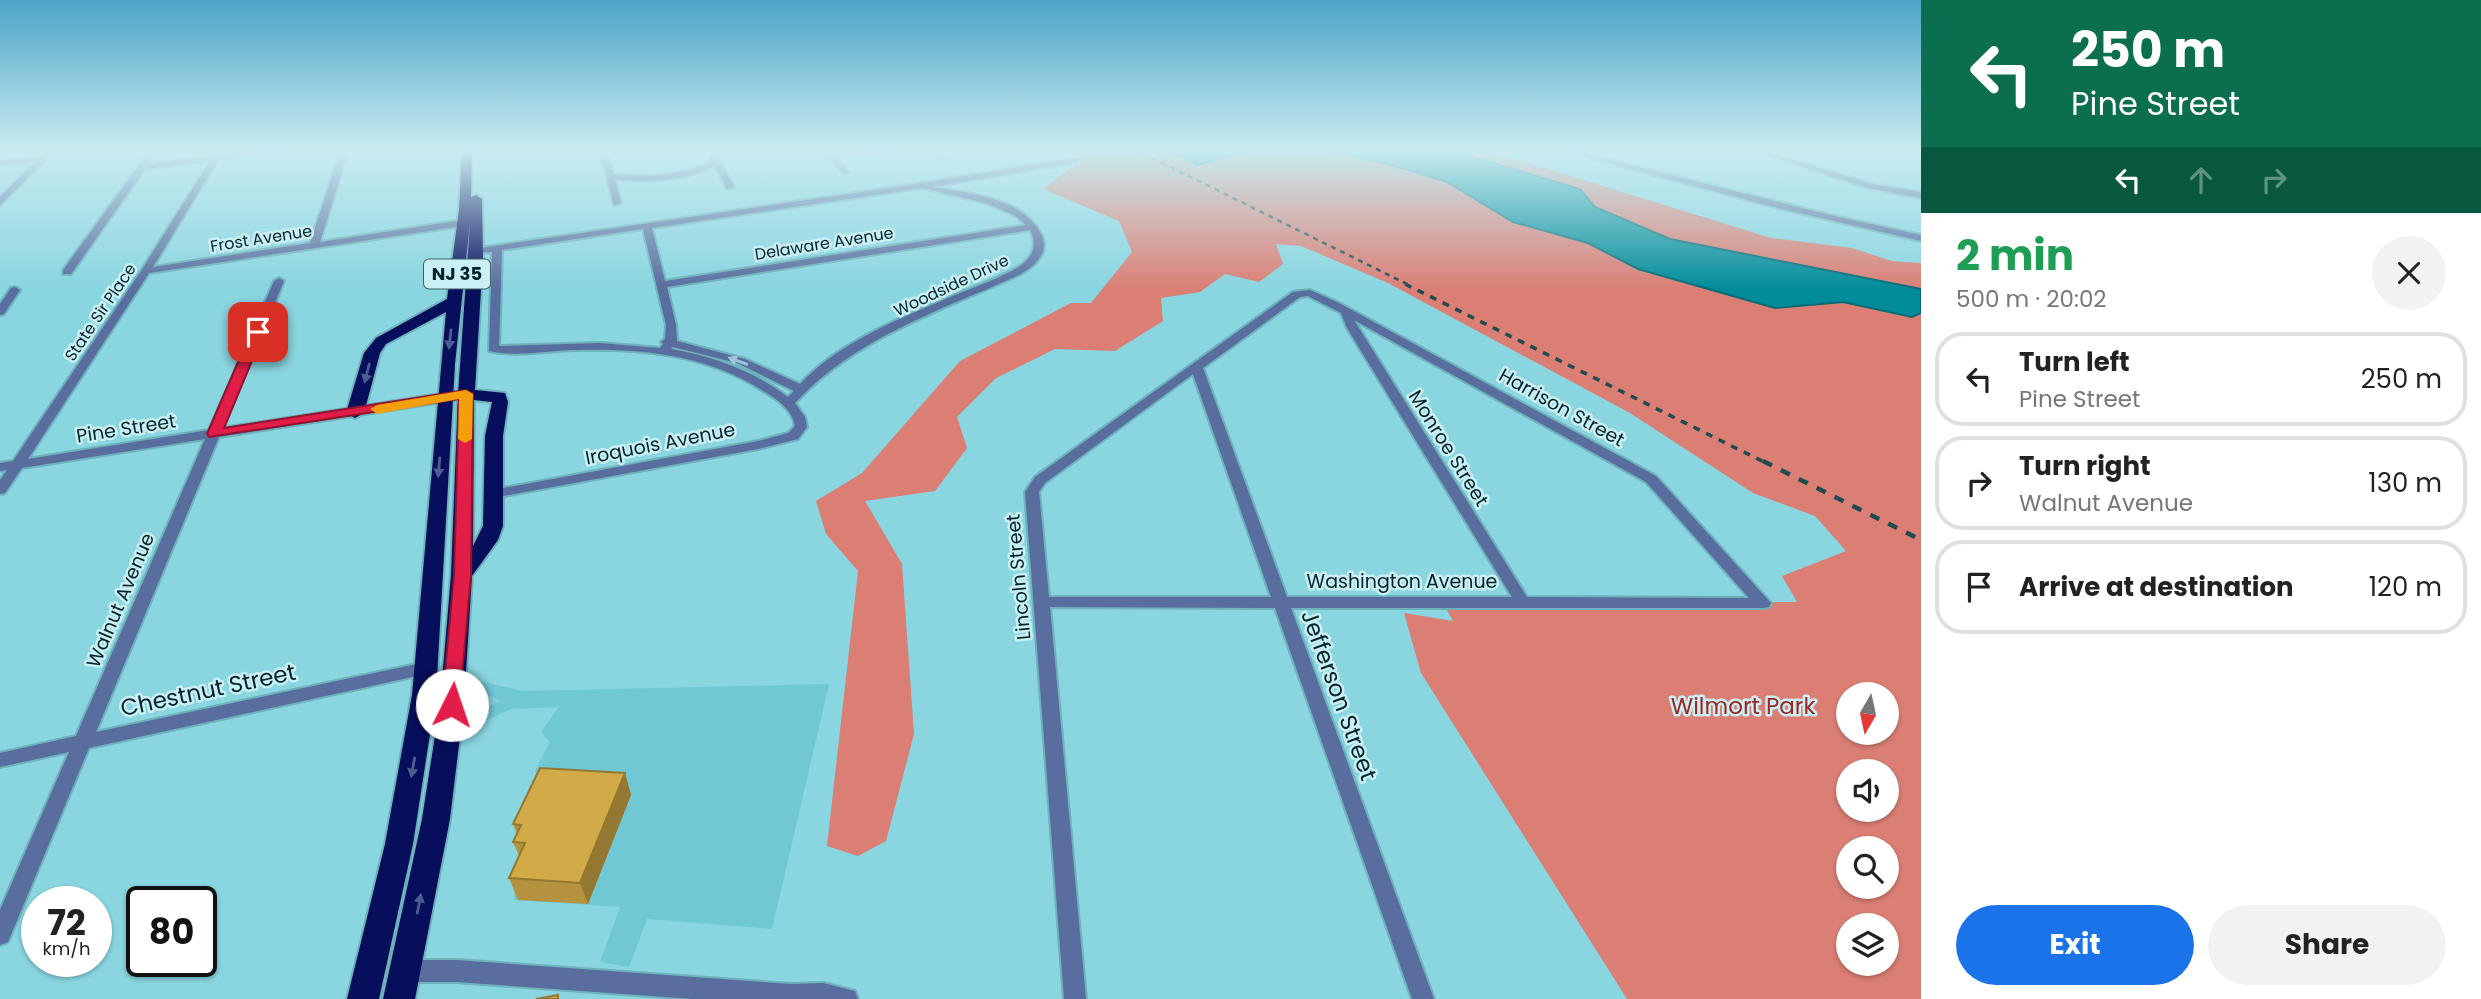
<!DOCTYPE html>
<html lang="en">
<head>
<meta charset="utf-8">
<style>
  :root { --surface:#fff; --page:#f2f2f2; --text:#222; --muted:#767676; --line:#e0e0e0; --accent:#1a73e8 }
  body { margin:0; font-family:Poppins,sans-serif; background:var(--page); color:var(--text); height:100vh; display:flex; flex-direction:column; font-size:26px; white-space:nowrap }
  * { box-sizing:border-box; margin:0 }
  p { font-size:23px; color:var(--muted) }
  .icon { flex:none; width:38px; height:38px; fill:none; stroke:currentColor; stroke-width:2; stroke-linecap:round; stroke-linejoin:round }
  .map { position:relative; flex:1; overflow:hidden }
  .drawer { display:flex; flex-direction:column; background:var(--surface); width:560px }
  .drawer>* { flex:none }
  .banner { background:#0b6e4f; color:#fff; overflow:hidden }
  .needle { width:46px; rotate:189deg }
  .fabs { position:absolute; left:1836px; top:682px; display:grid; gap:14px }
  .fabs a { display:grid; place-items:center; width:63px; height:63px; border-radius:50%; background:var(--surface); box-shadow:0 2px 5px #0004; font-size:35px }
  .speed { position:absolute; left:21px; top:886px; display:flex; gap:14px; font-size:35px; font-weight:700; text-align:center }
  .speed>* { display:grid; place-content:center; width:91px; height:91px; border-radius:50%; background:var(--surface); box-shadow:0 2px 5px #0004; line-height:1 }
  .speed small { font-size:18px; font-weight:400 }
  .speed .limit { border:4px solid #111; border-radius:10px; background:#fff; color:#111 }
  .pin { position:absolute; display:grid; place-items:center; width:60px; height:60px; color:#fff; margin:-30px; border-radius:14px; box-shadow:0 4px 10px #0006 }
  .me { position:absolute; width:77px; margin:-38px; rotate:4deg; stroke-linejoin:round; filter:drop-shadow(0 0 5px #0008) }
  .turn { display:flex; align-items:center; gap:24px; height:147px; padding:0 35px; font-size:32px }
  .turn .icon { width:91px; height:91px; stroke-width:2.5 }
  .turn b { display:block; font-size:49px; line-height:60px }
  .lanes { display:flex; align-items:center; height:66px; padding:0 35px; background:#0003; justify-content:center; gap:35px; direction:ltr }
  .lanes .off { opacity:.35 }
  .round { display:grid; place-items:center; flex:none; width:74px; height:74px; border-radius:37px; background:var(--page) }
  .overview { display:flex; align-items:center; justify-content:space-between; height:119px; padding:0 35px }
  h1 { font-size:42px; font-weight:700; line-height:52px; color:#1e9e55 }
  .primary-button { display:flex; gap:14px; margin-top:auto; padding:14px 35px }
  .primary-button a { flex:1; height:80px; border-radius:42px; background:var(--accent); color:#fff; font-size:28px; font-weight:700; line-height:80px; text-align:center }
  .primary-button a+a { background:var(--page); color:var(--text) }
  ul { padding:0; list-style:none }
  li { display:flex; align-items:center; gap:21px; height:94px; margin:0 14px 10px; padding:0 21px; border:4px solid var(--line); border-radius:28px }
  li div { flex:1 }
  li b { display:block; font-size:26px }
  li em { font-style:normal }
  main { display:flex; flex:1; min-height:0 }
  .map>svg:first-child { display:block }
  .built { fill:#71c8d5 }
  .green { fill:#db7f75; fill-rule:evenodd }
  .water { fill:#028b99; stroke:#026c77; stroke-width:2 }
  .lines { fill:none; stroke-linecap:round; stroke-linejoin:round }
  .minor-casing { stroke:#6eb2bb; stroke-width:4 }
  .secondary-casing { stroke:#6eb2bb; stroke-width:4 }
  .trunk-casing { stroke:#6eb2bb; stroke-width:4 }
  .minor { fill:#596d9f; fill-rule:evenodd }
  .secondary { fill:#273f88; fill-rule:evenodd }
  .trunk { fill:#070e5c; fill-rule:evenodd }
  .rail-far2 { stroke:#204b51; stroke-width:2.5; stroke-dasharray:5 5; stroke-linecap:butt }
  .rail-far1 { stroke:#204b51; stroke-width:3.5; stroke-dasharray:7 7; stroke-linecap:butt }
  .rail { stroke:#204b51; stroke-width:4.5; stroke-dasharray:10 10; stroke-linecap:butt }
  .wall { fill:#b5933e }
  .shaded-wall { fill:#937832 }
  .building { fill:#d2ab48; stroke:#937832; stroke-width:2 }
  .oneway { fill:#4b5d91 }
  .oneway2 { fill:#a2c2d6 }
  .route { fill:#e11d48; stroke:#92132f; stroke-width:2 }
  .slow { fill:#f59e0b }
  .labels { text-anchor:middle; stroke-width:5; stroke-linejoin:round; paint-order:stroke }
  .far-street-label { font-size:16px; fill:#032529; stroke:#caeff4 }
  .shield { fill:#caeff4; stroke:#3f6266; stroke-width:2 }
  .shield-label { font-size:18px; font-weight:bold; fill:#032529 }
  .street-label { font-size:19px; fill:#032529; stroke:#caeff4 }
  .near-street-label { font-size:23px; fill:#032529; stroke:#caeff4 }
  .near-park-label { font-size:23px; fill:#9c2623; stroke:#caeff4 }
</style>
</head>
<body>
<main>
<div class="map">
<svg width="1921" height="999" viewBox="0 0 1921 999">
  <rect width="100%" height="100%" fill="#89d5e0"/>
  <polygon class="built" points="481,681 522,691 829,684 772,929 647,919 629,967 600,962 620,907 514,900 520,843 544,790 535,771 550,742 541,732 559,707 511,709 487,720 466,739 465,720 501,700 471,690"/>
  <g class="green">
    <path d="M1065,149L1242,153L1244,149H1321L1395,166L1447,182L1513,222L1588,243L1638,269L1774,308L1843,302L1912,317L1921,313V999H1627L1421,673L1404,613L1453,621L1443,603L1797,602L1782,576L1846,551L1815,516L1753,493L1630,413L1388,283L1301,246L1276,244L1283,264L1259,282L1225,274L1200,292L1161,298L1163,321L1115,351L1055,349L996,378L957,417L967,448L935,491L865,501L902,564L914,734L886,841L858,856L827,846L858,571L826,534L816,501L862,473L960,361L1071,303H1091L1132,252L1119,221L1043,189L1074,166ZM1848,695H1886V733H1848ZM1848,772H1886V810H1848ZM1848,849H1886V887H1848ZM1848,926H1886V964H1848Z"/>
    <polygon points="1446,149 1493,152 1771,238 1852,248 1892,261 1921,263 1921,289 1670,239 1595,207 1580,189"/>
  </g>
  <g class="water">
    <polygon points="1169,149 1244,149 1243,153 1197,165"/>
    <polygon points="1321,149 1446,149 1580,189 1595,207 1670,239 1921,289 1921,313 1912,317 1843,302 1775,308 1638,269 1588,243 1513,222 1447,182 1395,166"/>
  </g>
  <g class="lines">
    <defs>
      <g id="minor">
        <polygon points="49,149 57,149 0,205 0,197 35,162 0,165 0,161 41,157"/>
        <polygon points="151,149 159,149 148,164 213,156 217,149 225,149 221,155 268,149 289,149 218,160 153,267 310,243 341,149 349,149 320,242 462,220 467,223 462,226 149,273 28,459 209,430 274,281 279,278 284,281 223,428 466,390 472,394 466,398 219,437 96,732 426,662 432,664 434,668 432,672 426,674 89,748 8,942 0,945 0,910 69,752 0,767 0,753 76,736 205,439 22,468 5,493 0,494 0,480 7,470 0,471 0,463 13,461 141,271 210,161 145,169 71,274 63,274 63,270"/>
        <path d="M599,149H607L614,174C649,178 680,176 712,161L706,149H714L734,187L727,189L715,166C683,181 650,183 615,179L621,203L614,205Z"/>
        <polygon points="822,149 869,152 908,149 869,156 833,153 848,172 844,174"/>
        <polygon points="929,149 937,149 946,158 939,160"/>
        <polygon points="1555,149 1568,149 1830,215 1921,235 1921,241 1782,209"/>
        <polygon points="1748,149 1760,149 1872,184 1921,192 1921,198 1868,188"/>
        <path d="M1075,158H1078V162L932,187C970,193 1023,198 1041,234C1051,254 1032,268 1017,276C938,311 854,339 795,403L805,417L807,427L798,439L758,449L493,498L486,494L493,490L758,441L788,433L795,426C792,408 775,398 760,389C705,354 638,348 574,350C546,351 517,357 489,351L492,252L473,253V249L902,186ZM922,188L986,203L1016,216L1026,225L665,281L652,228ZM643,229L666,325L665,339L661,342L663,344L660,348L600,343L499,346L502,250ZM1030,230C1038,246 1033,256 1020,266C1002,277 980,285 960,293C906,316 841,340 800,384L745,359L677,341L676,325L667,287ZM673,347L737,363L794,391L788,397C754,371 713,356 671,349Z"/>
        <polygon points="15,287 20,290 4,314 0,315 0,304 11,288"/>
        <path d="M1310,290L1339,303L1656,476L1771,603L1769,607L1763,608H1291L1434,999H1412L1275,608L1050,607L1086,999H1064L1025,492L1035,477L1293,292ZM1308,296L1341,313L1347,328L1512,597H1287L1203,368L1300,297ZM1354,320L1646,482L1749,598L1527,597ZM1193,374L1271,597H1049L1039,492L1045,483Z"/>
        <polygon points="406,960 456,960 791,984 823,983 855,991 858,999 693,999 456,982 406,982 398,979 395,971 398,963"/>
      </g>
      <polygon id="secondary" points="1916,149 1921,149 1921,151 1917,151"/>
      <path id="trunk" d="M462,149H472L471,197L476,195L482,199L483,256L475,390L505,393L508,402L503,436V526L498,540L472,576L464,704L450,819L415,999H383L422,819L440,704L451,575L458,394L470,223L455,364L436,695L413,844L379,999H347L385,844L412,695L446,312L386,344L380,353L364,413L355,418L346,413L364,353L376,338L447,299L459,210ZM474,400L492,402L485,436L483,526L473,546Z"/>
    </defs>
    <use href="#minor" class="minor-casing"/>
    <use href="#secondary" class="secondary-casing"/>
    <use href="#trunk" class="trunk-casing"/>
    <use href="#minor" class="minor"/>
    <use href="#secondary" class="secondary"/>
    <use href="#trunk" class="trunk"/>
    <polyline class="rail-far2" points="1134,149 1409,285"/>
    <polyline class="rail-far1" points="1405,284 1766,463"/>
    <polyline class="rail" points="1763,461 1921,540"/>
  </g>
  <polygon class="wall" points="625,773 631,795 588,904 518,900 509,878 519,856 513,842 517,834 513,824"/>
  <polygon class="shaded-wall" points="625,773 631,795 588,904 580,883"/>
  <g class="building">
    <polygon points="540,768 625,773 580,883 509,878 525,843 513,842 521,825 513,824"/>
    <polygon points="558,995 558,999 536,999"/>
  </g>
  <defs><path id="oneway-solid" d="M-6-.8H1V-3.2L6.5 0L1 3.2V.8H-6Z" transform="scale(1.75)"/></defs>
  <g class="oneway">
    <use href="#oneway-solid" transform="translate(450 339) rotate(96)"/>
    <use href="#oneway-solid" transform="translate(367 373) rotate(104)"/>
    <use href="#oneway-solid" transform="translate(439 467) rotate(95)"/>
    <use href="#oneway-solid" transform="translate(413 767) rotate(100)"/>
    <use href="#oneway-solid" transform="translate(419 904) rotate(-79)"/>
  </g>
  <use class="oneway2" href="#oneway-solid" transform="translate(738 361) rotate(-160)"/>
  <linearGradient id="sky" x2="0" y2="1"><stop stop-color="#4ca4c8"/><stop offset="0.52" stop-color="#caecf1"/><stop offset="1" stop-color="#caecf1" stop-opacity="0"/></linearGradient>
  <rect width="1921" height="289" fill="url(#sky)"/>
  <polygon class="route" points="258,328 264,332 224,428 466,390 473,394 471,575 459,710 445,710 442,705 454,575 459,399 209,437 207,434 251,332"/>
  <polygon class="slow" points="466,390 473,394 472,439 465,443 458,439 459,399 377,414 370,409 377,405"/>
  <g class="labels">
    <g class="far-street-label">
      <text transform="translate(261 238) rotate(-9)" y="6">Frost Avenue</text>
      <text transform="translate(824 243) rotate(-9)" y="6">Delaware Avenue</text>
      <text transform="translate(951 285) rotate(-25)" y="6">Woodside Drive</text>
      <text transform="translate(100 312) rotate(-56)" y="6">State Sir Place</text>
    </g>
    <rect class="shield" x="424" y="259.5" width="66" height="29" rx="5"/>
    <g class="shield-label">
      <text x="457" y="280">NJ 35</text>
    </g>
    <g class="street-label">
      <text transform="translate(1562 407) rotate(29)" y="7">Harrison Street</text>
      <text transform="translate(126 428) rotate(-9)" y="7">Pine Street</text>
      <text transform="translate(660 443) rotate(-11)" y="7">Iroquois Avenue</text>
      <text transform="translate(1449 448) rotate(58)" y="7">Monroe Street</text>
      <text transform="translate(1018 577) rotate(-95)" y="7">Lincoln Street</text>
      <text x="1402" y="588">Washington Avenue</text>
      <text transform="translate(120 600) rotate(-67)" y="7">Walnut Avenue</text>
    </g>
    <g class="near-street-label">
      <text transform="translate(208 690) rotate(-12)" y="8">Chestnut Street</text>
      <text transform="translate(1339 695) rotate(70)" y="8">Jefferson Street</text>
    </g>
    <g class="near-park-label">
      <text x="1743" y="714">Wilmort Park</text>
    </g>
  </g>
</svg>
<div class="fabs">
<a><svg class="needle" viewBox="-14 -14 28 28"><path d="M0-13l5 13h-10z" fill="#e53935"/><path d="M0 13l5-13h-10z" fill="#767676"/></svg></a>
<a><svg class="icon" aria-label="sound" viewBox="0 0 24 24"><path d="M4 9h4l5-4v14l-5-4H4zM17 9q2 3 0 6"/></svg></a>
<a><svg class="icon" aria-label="search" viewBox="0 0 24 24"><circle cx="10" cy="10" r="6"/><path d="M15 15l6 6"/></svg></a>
<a><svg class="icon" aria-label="layers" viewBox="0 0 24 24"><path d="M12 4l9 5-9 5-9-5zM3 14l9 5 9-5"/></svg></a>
</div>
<div class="speed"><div>72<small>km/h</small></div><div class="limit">80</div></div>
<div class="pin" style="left:258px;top:332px;background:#d93025"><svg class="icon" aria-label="arrive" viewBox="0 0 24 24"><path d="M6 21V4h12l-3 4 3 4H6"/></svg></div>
<svg class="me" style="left:452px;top:705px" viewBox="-20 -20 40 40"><circle r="19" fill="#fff"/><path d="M0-13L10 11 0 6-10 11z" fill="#e11d48"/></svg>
</div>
<section class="drawer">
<div class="banner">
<div class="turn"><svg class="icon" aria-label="left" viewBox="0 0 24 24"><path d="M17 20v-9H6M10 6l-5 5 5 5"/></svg><div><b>250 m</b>Pine Street</div></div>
<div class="lanes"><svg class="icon" aria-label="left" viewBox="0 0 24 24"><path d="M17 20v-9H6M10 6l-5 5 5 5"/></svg><svg class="icon off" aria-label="ahead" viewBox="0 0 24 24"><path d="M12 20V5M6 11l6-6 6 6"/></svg><svg class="icon off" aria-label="right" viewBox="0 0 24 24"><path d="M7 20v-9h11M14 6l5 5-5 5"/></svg></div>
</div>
<div class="overview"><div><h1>2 min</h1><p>500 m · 20:02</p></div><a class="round"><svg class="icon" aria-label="close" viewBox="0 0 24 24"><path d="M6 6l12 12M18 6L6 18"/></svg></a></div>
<ul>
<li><svg class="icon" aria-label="left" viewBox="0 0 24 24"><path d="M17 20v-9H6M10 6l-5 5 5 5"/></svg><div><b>Turn left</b><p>Pine Street</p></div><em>250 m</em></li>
<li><svg class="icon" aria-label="right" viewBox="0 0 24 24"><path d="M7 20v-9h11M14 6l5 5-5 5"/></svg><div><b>Turn right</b><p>Walnut Avenue</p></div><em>130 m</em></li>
<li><svg class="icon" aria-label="arrive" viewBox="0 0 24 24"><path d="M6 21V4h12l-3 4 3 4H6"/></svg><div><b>Arrive at destination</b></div><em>120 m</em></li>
</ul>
<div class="primary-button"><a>Exit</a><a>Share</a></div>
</section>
</main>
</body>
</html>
